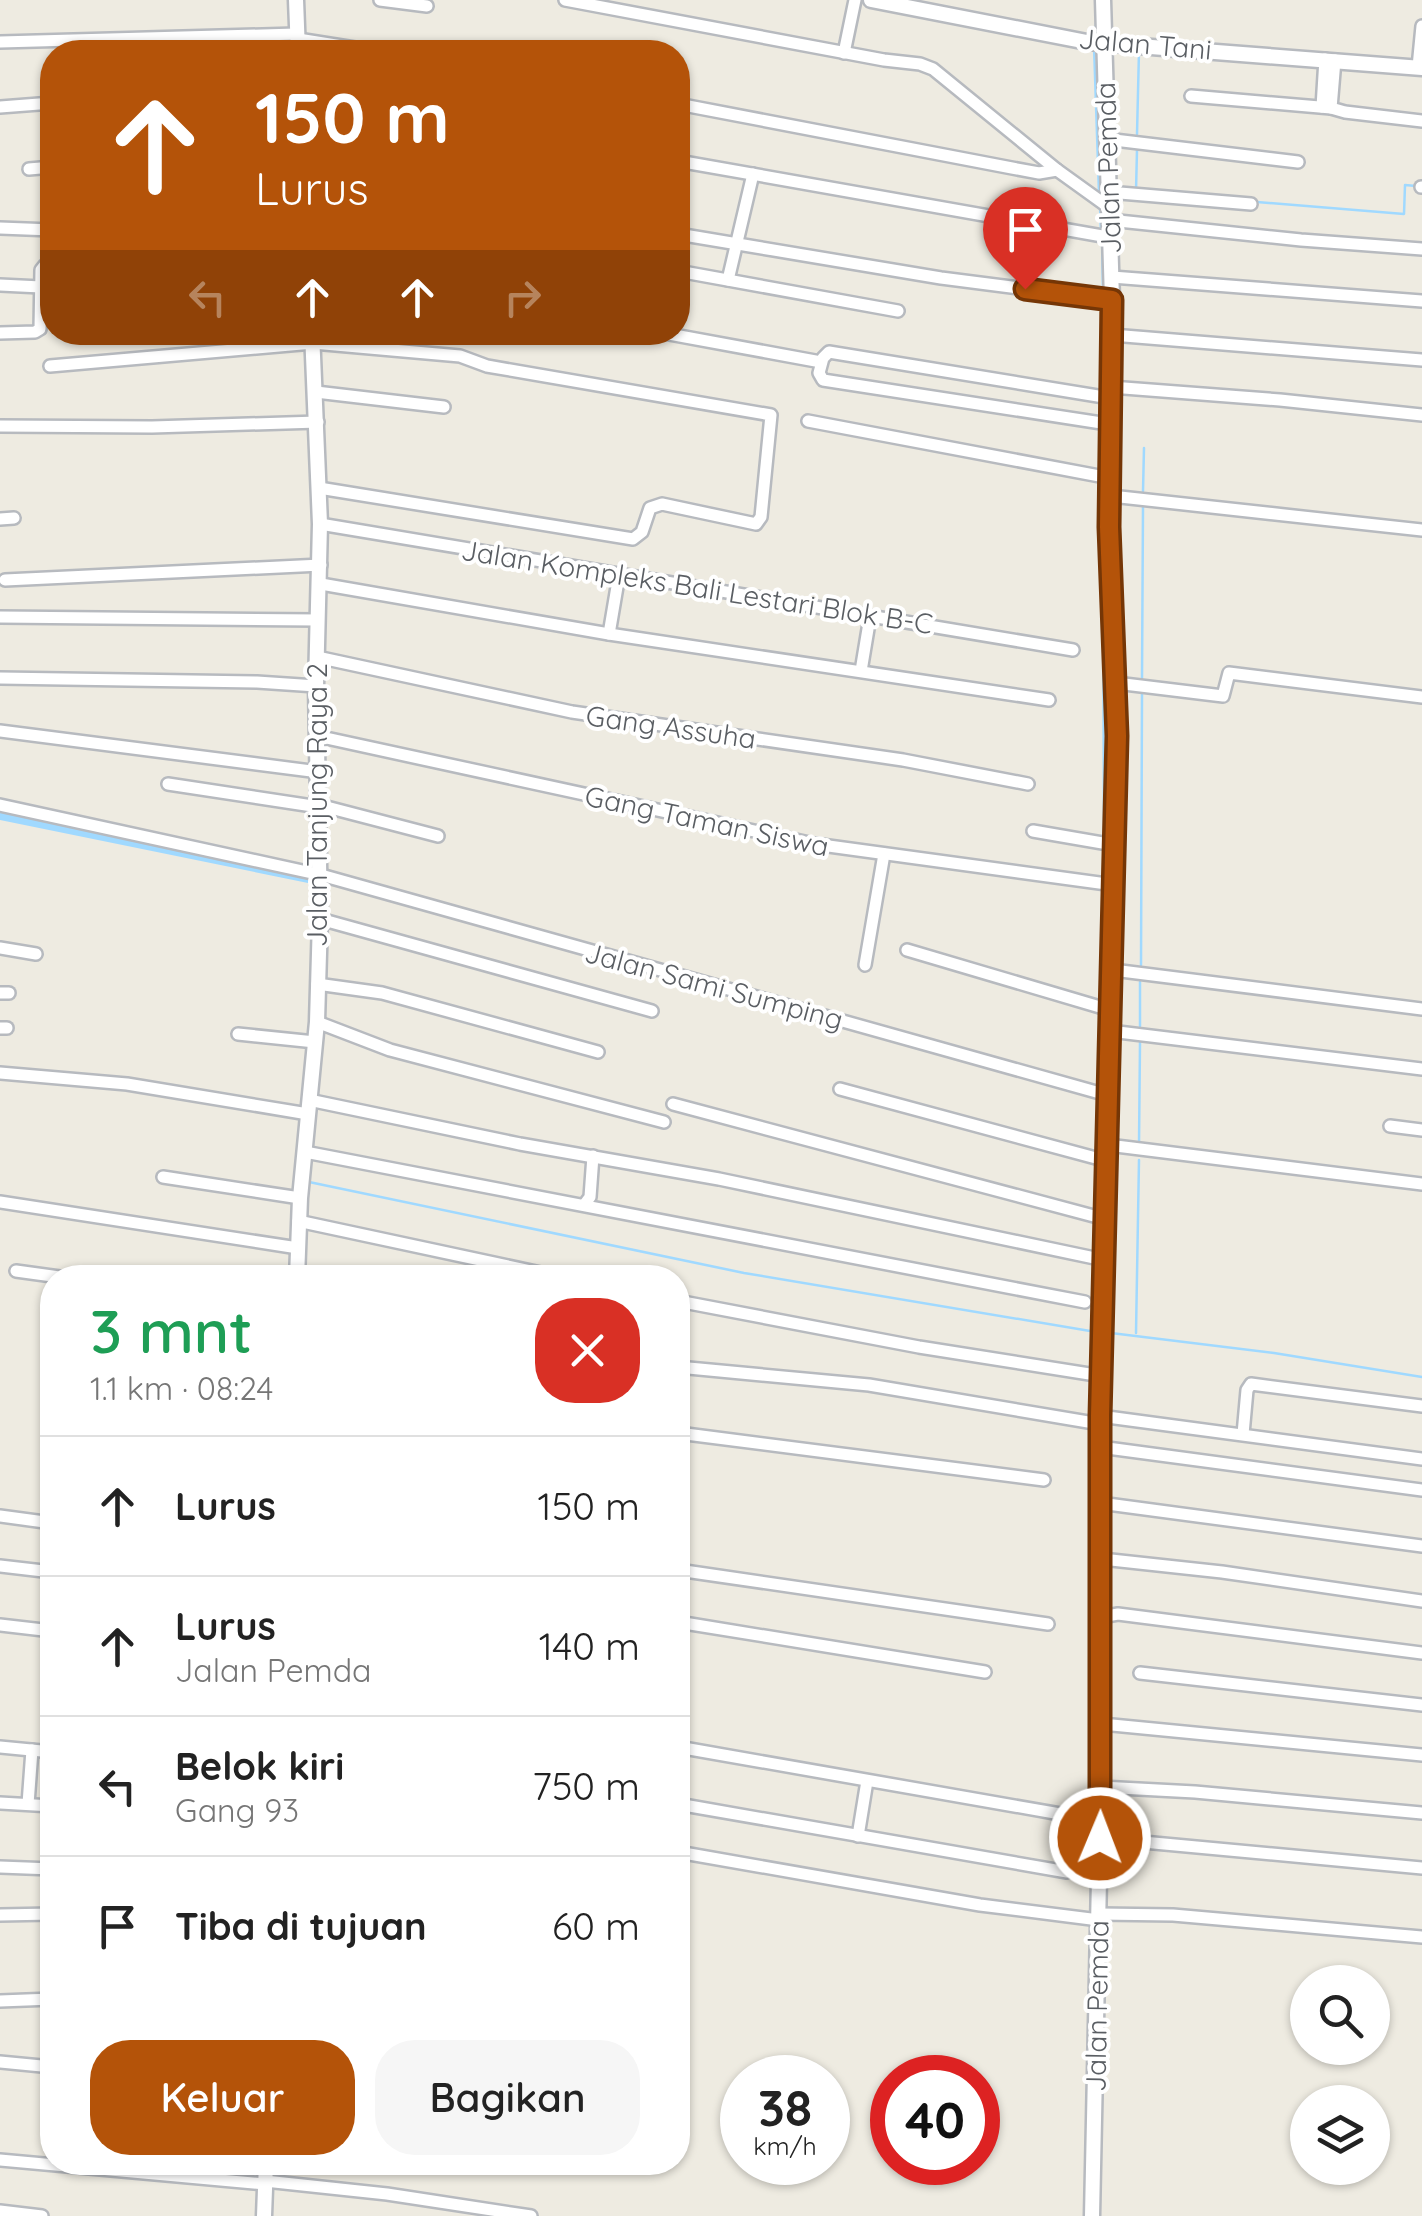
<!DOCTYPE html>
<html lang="id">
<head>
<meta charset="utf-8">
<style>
  :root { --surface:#fff; --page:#f6f6f6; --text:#222; --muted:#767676; --line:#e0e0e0; --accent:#b45309 }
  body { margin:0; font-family:Quicksand,sans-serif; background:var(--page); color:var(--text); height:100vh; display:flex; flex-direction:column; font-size:38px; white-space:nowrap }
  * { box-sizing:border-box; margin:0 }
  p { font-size:32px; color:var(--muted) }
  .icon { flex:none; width:55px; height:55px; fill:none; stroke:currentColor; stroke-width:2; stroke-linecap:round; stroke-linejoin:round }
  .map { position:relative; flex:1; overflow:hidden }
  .drawer { position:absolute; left:40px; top:1265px; width:650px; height:910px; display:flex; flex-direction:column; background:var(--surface); border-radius:40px; box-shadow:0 2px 8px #0004 }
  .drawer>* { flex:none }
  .hud { position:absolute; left:40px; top:40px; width:650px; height:305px; border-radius:40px; box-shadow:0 2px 8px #0004; background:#b45309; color:#fff; overflow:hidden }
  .tools { position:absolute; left:1290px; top:1965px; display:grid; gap:20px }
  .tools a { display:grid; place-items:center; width:100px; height:100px; border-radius:50%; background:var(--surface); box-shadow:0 2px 8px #0004; font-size:50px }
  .speed { position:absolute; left:720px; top:2055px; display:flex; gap:20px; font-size:50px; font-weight:700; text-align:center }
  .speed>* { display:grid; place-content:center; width:130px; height:130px; border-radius:50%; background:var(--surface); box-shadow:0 2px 8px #0004; line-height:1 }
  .speed small { font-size:25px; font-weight:400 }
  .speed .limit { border:15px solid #d22; background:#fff; color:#111 }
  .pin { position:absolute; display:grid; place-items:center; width:85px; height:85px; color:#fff; margin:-102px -42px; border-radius:50% 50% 50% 0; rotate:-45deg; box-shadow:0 0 10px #0007 }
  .pin .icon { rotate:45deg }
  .me { position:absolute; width:110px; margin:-55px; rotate:1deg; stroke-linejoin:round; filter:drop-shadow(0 0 8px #0008) }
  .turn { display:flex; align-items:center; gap:35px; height:210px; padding:0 50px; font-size:45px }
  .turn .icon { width:130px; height:130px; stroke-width:2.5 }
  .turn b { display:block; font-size:70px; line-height:85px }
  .lanes { display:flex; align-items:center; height:95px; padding:0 50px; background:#0003; justify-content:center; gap:50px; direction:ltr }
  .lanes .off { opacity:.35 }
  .round { display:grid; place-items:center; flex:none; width:105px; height:105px; border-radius:40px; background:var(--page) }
  .headline { display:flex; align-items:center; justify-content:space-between; height:170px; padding:0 50px }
  h1 { font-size:60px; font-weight:600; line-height:75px; color:#1e9e55 }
  .action { display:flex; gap:20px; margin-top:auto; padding:20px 50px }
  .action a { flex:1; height:115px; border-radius:40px; background:var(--accent); color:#fff; font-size:40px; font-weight:600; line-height:115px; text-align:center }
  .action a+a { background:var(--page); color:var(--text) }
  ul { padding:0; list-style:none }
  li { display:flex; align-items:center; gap:30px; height:140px; padding:0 50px; border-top:2px solid var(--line) }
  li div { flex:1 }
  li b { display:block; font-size:38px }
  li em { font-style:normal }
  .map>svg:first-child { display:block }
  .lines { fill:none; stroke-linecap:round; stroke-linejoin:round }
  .stream { stroke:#a0d9ff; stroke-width:2.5 }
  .canal { stroke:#a0d9ff; stroke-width:10 }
  .minor-casing { stroke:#b7babf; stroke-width:16 }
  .tertiary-casing { stroke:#b7babf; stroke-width:19 }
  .minor { stroke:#fff; stroke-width:11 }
  .tertiary { stroke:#fff; stroke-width:14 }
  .route-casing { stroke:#753606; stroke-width:25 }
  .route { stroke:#b45309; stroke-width:18 }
  .labels { text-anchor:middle; stroke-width:8; stroke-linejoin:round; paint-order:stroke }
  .street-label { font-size:28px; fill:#5a5e63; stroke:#fff }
</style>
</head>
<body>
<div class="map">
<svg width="1422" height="2216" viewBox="0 0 1422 2216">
  <rect width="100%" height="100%" fill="#eeebe1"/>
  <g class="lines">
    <g class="stream">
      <polyline points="1095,38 1097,11"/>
      <polyline points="1094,46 1099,193"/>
      <polyline points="1395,73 1422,75"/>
      <polyline points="1137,134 1139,51"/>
      <polyline points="1136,191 1137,150"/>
      <polyline points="1257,202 1404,214 1405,185 1416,186"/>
      <polyline points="1100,206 1101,233"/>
      <polyline points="1102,241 1103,293"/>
      <polyline points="1398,242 1415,243"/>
      <polyline points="1103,393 1103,301"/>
      <polyline points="1103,401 1103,418"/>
      <polyline points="1103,426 1103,443"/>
      <polyline points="1143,491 1144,448"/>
      <polyline points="1103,561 1104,838"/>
      <polyline points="1142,678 1143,507"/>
      <polyline points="1104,878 1104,846"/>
      <polyline points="1141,965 1142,694"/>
      <polyline points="1103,999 1104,891"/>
      <polyline points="1140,1026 1140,982"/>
      <polyline points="1101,1084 1102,1016"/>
      <polyline points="1139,1144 1140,1043"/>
      <polyline points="1099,1151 1101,1101"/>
      <polyline points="309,1182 744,1273 1096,1332"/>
      <polyline points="1098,1208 1099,1168"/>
      <polyline points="1111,1333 1274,1353 1422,1377"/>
      <polyline points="1136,1333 1139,1160"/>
    </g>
    <polyline class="canal" points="0,815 309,878"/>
    <defs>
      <g id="minor">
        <polyline points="380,0 427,6"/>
        <polyline points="565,0 884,60 920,64 933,69 1057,170 1107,206"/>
        <polyline points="298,39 380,52"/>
        <polyline points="0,42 296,34"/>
        <polyline points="844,53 855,0"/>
        <polyline points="1335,60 1331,108 1345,112 1422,121"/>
        <polyline points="1418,67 1422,26"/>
        <polyline points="1191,96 1331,108"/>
        <polyline points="678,104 1012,168 1039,173 1057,170"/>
        <polyline points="0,107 52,103"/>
        <polyline points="1322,107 1325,59"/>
        <polyline points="1106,139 1298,162"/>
        <polyline points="678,161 1108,237"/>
        <polyline points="29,169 52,167"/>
        <polyline points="1421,187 1422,187"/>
        <polyline points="1108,192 1251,204"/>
        <polyline points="1109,220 1301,240 1422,249"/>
        <polyline points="0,228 52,230"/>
        <polyline points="678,234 941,278 1112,300"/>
        <polyline points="678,271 898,311"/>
        <polyline points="1112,277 1422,301"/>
        <polyline points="728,280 753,174"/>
        <polyline points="0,285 41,287"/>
        <polyline points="658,332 821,362"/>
        <polyline points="0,333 35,332 40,329 41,270 45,265 52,264"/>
        <polyline points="1112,335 1422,360"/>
        <polyline points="50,366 313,343 460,356 487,366 771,415 761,517 756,524 662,504 650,508 642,532 633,539 319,488"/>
        <polyline points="1111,387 1280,400 1422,415"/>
        <polyline points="316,392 444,407"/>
        <polyline points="808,421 1110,478"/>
        <polyline points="1108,424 823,380 819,373 823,358 829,352 1110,398"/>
        <polyline points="0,426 152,427 318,422"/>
        <polyline points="1111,496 1422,530"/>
        <polyline points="0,519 14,518"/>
        <polyline points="320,524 1073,650"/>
        <polyline points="5,580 321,565"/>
        <polyline points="321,584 609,634 1049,700"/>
        <polyline points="0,617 318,620"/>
        <polyline points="609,634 619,575"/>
        <polyline points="317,657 572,712 903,760 1028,784"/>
        <polyline points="861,671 870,617"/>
        <polyline points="0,678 257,682 316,686"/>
        <polyline points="1116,683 1223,696 1229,673 1422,697"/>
        <polyline points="0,731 319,772"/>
        <polyline points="317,736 814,844 1114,885"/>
        <polyline points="168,784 319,807"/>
        <polyline points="0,805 321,875 1107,1095"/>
        <polyline points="319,805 438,836"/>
        <polyline points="1033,831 1114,845"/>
        <polyline points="320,919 652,1011"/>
        <polyline points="0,948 36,954"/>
        <polyline points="907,950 1110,1010"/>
        <polyline points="865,965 884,854"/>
        <polyline points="1113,970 1422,1009"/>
        <polyline points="317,984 382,993 598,1052"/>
        <polyline points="0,993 9,993"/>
        <polyline points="317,1022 390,1050 664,1122"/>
        <polyline points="0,1028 7,1028"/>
        <polyline points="1110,1031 1422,1069"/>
        <polyline points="238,1034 315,1042"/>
        <polyline points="0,1073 127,1084 308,1114"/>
        <polyline points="840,1089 1107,1161"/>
        <polyline points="309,1100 520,1144 719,1179 1104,1260"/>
        <polyline points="673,1104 1105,1219"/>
        <polyline points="1390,1126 1422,1130"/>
        <polyline points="1108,1145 1422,1184"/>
        <polyline points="305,1152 1085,1302"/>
        <polyline points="163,1177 300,1198"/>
        <polyline points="0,1202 298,1248"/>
        <polyline points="584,1205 590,1197 593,1156"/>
        <polyline points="298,1221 564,1278"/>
        <polyline points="16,1271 67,1278"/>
        <polyline points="678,1301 919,1347 1102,1376"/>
        <polyline points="678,1367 869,1385 1100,1424"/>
        <polyline points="1100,1416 1422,1459"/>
        <polyline points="678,1423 686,1434 1044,1480"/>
        <polyline points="1243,1434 1247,1390 1251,1384 1422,1406"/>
        <polyline points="1100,1447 1422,1490"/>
        <polyline points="1100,1503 1422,1546"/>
        <polyline points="0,1516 52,1523"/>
        <polyline points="1102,1559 1222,1572 1422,1601"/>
        <polyline points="0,1566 52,1572"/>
        <polyline points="678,1570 1048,1624"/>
        <polyline points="1101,1617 1118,1614 1422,1653"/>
        <polyline points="678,1622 985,1672"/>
        <polyline points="0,1625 52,1631"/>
        <polyline points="1140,1673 1422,1705"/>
        <polyline points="1102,1724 1422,1755"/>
        <polyline points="0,1747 52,1752"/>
        <polyline points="678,1747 1066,1815"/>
        <polyline points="678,1763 680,1748"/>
        <polyline points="1101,1787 1195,1792 1422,1813"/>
        <polyline points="0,1803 52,1806"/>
        <polyline points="28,1804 32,1750"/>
        <polyline points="678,1804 1067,1872"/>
        <polyline points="858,1836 867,1781"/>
        <polyline points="1100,1838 1422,1868"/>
        <polyline points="678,1852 980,1905 1099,1920"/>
        <polyline points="0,1867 52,1869"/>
        <polyline points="1099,1914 1173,1915 1422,1937"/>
        <polyline points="0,1915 52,1914"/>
        <polyline points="0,2001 52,1999"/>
        <polyline points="0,2062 52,2067"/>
        <polyline points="0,2160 265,2184"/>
        <polyline points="265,2181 387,2194 531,2216"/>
        <polyline points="0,2211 42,2216"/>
      </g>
      <g id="tertiary">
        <polyline points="296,0 298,52"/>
        <polyline points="871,0 1087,42 1422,68"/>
        <polyline points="297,1278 300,1198 317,1022 320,919 316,686 320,524 312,332"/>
        <polyline points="264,2216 266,2162"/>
        <polyline points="1092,2216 1102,1734 1100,1416 1117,737 1109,527 1112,300 1103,0"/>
      </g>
    </defs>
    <use href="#minor" class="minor-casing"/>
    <use href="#tertiary" class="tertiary-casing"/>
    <use href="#minor" class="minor"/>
    <use href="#tertiary" class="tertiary"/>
  </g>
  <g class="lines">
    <defs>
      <polyline id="route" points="1025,289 1112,300 1109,527 1117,736 1100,1416 1100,1838"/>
    </defs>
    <use href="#route" class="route-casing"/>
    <use href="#route" class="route"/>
  </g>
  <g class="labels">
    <g class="street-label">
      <text transform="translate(1145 44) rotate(5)" y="10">Jalan Tani</text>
      <text transform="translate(1108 168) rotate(-92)" y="10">Jalan Pemda</text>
      <text transform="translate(697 587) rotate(9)" y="10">Jalan Kompleks Bali Lestari Blok B-C</text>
      <text transform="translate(671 727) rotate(8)" y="10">Gang Assuha</text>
      <text transform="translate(317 805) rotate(-90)" y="10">Jalan Tanjung Raya 2</text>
      <text transform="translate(707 821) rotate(12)" y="10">Gang Taman Siswa</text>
      <text transform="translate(714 986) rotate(15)" y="10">Jalan Sami Sumping</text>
      <text transform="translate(1097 2006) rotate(-89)" y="10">Jalan Pemda</text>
    </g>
  </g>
</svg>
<div class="tools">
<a><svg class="icon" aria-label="search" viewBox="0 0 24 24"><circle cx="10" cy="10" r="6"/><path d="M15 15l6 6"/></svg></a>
<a><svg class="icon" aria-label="layers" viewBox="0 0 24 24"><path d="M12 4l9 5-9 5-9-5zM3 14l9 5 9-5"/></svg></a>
</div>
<div class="speed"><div>38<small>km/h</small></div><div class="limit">40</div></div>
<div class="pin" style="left:1025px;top:289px;background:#d93025"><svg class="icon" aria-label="arrive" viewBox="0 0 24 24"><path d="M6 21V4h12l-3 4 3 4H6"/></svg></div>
<svg class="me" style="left:1100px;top:1838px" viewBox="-20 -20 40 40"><circle r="17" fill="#b45309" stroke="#fff" stroke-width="3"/><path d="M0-11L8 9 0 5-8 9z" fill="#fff"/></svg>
<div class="hud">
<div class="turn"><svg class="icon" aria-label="ahead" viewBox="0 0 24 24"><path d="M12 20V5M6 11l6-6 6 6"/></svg><div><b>150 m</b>Lurus</div></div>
<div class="lanes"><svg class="icon off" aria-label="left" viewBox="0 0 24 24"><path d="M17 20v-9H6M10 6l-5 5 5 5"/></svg><svg class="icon" aria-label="ahead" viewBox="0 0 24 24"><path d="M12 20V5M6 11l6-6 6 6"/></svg><svg class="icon" aria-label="ahead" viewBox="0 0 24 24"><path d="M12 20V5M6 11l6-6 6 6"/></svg><svg class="icon off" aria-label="right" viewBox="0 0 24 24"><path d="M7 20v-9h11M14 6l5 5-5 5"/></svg></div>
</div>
<section class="drawer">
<div class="headline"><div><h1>3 mnt</h1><p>1.1 km · 08:24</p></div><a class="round" style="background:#d93025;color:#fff"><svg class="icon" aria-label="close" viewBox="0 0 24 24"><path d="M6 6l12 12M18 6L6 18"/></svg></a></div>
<ul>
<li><svg class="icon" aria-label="ahead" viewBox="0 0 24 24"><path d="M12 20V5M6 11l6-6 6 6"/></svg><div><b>Lurus</b></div><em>150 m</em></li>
<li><svg class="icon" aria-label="ahead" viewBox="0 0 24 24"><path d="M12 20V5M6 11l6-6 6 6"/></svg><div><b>Lurus</b><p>Jalan Pemda</p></div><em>140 m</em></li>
<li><svg class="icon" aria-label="left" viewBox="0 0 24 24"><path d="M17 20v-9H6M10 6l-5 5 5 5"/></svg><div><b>Belok kiri</b><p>Gang 93</p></div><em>750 m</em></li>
<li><svg class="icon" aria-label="arrive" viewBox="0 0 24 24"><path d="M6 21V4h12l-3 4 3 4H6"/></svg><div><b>Tiba di tujuan</b></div><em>60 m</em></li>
</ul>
<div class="action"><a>Keluar</a><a>Bagikan</a></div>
</section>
</div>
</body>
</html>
